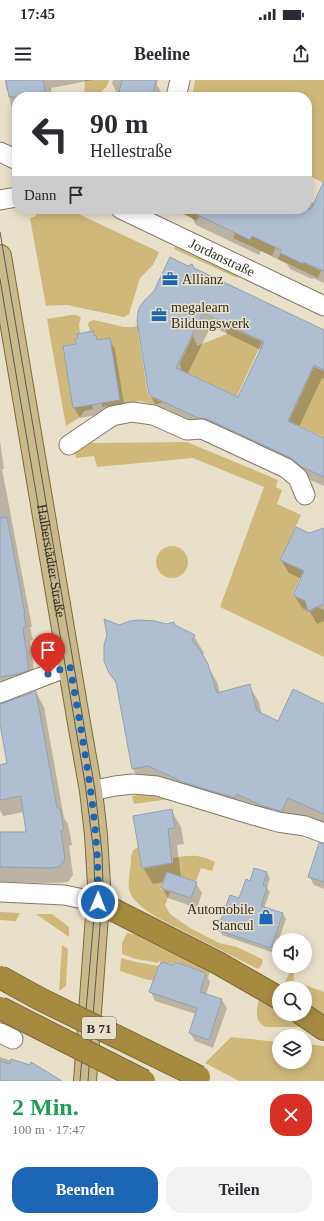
<!DOCTYPE html>
<html lang="de">
<head>
<meta charset="utf-8">
<style>
  :root { --surface:#fff; --page:#f2f2f3; --text:#2b2b33; --muted:#7c7c81; --accent:#1d66b6 }
  body { margin:0; font-family:"Times New Roman",serif; background:var(--page); color:var(--text); height:100vh; display:flex; flex-direction:column; font-size:15px; white-space:nowrap }
  * { box-sizing:border-box; margin:0 }
  p { font-size:13px; color:var(--muted) }
  .icon { flex:none; width:22px; height:22px; fill:none; stroke:currentColor; stroke-width:2; stroke-linecap:round; stroke-linejoin:round }
  .map { position:relative; height:1001px; overflow:hidden }
  .panel { display:flex; flex-direction:column; background:var(--surface); flex:1 }
  .panel>* { flex:none }
  .top-card { position:absolute; left:12px; top:12px; width:300px; height:122px; border-radius:16px; box-shadow:0 2px 10px #0003; background:#fff; color:var(--text); overflow:hidden }
  .controls { position:absolute; left:272px; top:853px; display:grid; gap:8px }
  .controls a { display:grid; place-items:center; width:40px; height:40px; border-radius:50%; background:var(--surface); box-shadow:0 2px 10px #0003; font-size:20px }
  .pin { position:absolute; display:grid; place-items:center; width:34px; height:34px; color:#fff; margin:-41px -17px; border-radius:50% 50% 50% 0; rotate:-45deg; box-shadow:0 0 4px #0007 }
  .pin .icon { rotate:45deg }
  .me { position:absolute; width:44px; margin:-22px; rotate:1deg; stroke-linejoin:round; filter:drop-shadow(0 0 3px #0008) }
  .turn { display:flex; align-items:center; gap:14px; height:84px; padding:0 12px; font-size:18px }
  .turn .icon { width:52px; height:52px; stroke-width:2.5 }
  .turn b { display:block; font-size:28px; line-height:34px }
  .then { display:flex; align-items:center; height:38px; padding:0 12px; background:#0003; gap:8px; font-size:15px }
  .round { display:grid; place-items:center; flex:none; width:42px; height:42px; border-radius:16px; background:var(--page) }
  .overview { display:flex; align-items:center; justify-content:space-between; height:68px; padding:0 12px }
  h1 { font-size:24px; font-weight:700; line-height:30px; color:#1e9e55 }
  .action { display:flex; gap:8px; margin-top:auto; padding:8px 12px }
  .action a { flex:1; height:46px; border-radius:16px; background:var(--accent); color:#fff; font-size:16px; font-weight:700; line-height:46px; text-align:center }
  .action a+a { background:var(--page); color:var(--text) }
  .status { display:flex; justify-content:space-between; align-items:center; height:28px; padding:0 20px; background:var(--surface); direction:ltr }
  .status svg { height:11px; fill:currentColor }
  header { display:flex; justify-content:space-between; align-items:center; height:52px; padding:0 12px; background:var(--surface); font-size:18px; font-weight:700 }
  .map>svg:first-child { display:block }
  .green { fill:#d0b87b }
  .garden { fill:url(#garden-dots) }
  .shadow { fill:#0003; fill-rule:evenodd }
  .building { fill:#afbed1; stroke:#92a0b2; fill-rule:evenodd }
  .lines { fill:none; stroke-linecap:round; stroke-linejoin:round }
  .minor-casing { stroke:#827a66; stroke-width:21 }
  .major-casing { stroke:#7d6a37; stroke-width:24 }
  .highway-casing { stroke:#7d6a37; stroke-width:24 }
  .minor { stroke:#fff; stroke-width:19 }
  .major { stroke:#cab98c; stroke-width:22 }
  .highway { stroke:#a68a40; stroke-width:22 }
  .tram { stroke:#5d594d; stroke-width:1 }
  .highway-bridge-casing { stroke:#7d6a37; stroke-width:24; stroke-linecap:butt }
  .highway-bridge { stroke:#a68a40; stroke-width:22 }
  .route { stroke:#1d66b6; stroke-width:7; stroke-dasharray:0 12.6 }
  .labels { text-anchor:middle; stroke-width:3; stroke-linejoin:round; paint-order:stroke }
  .shield { fill:#e9e0ca; stroke:#686356; stroke-width:1 }
  .shield-label { font-size:13px; font-weight:bold; fill:#312e25 }
  .street-label { font-size:14px; fill:#312e25; stroke:#e9e0ca }
  .poi-label { font-size:14px; fill:#312e25; stroke:#e9e0ca; text-anchor:start }
</style>
</head>
<body>
<div class="status"><b>17:45</b><svg viewBox="0 0 49 12"><path d="M0 12V9h3v3zM5 12V6h3v6zM10 12V3h3v9zM15 12V0h3v12zM26 1h20v11H26zM47 4h2v5h-2z"/></svg></div>
<header><svg class="icon" aria-label="menu" viewBox="0 0 24 24"><path d="M4 6h16M4 12h16M4 18h16"/></svg>Beeline<svg class="icon" aria-label="share" viewBox="0 0 24 24"><path d="M12 15V3M7 8l5-5 5 5M5 13v7h14v-7"/></svg></header>
<div class="map">
<svg width="324" height="1001" viewBox="0 0 324 1001">
  <defs>
    <pattern id="garden-dots" width="8" height="8" patternUnits="userSpaceOnUse"><rect width="8" height="8" fill="#d0b87b"/><path d="M2 2h.1M6 6h.1" fill="none" stroke="#b39e6a" stroke-width="1.8" stroke-linecap="round"/></pattern>
  </defs>
  <rect width="100%" height="100%" fill="#e9e0ca"/>
  <g class="green">
    <polygon points="85,0 109,0 107,6 101,12 103,17 84,17"/>
    <polygon points="195,0 324,0 324,103 307,95 307,17 192,17"/>
    <polygon points="35,129 68,129 159,172 153,185 140,198 129,234 124,237 67,225 46,226 30,138 36,136"/>
    <polygon points="237,149 276,167 272,176 233,158"/>
    <polygon points="176,166 238,196 237,198 174,169"/>
    <polygon points="281,172 321,191 318,198 278,179"/>
    <polygon points="71,235 76,235 81,237 79,245 80,253 77,254 78,258 75,259 76,265 93,329 84,331 80,337 66,346 47,239"/>
    <polygon points="94,240 124,247 134,247 143,243 138,253 148,316 163,322 154,325 141,321 102,327 95,255 93,251 90,251 88,244 90,241"/>
    <polygon points="225,245 262,262 237,316 181,290 180,283 193,256 197,266 227,254"/>
    <polygon points="314,287 324,291 324,357 289,341"/>
    <polygon points="187,362 278,400 276,407 282,410 277,424 301,435 280,480 303,491 292,515 308,523 306,528 309,530 312,531 315,526 324,530 324,577 220,527 264,407 193,378 97,387 94,376 76,378 75,373 91,363"/>
    <circle cx="172" cy="482" r="16"/>
    <polygon points="158,712 169,719 134,724 132,716"/>
    <path d="M138,767L142,789L173,783V778C190,775 199,774 215,782L212,791L201,788L196,801L166,792L160,809L170,812L165,825L170,834L190,848L219,863L237,867L262,879L263,881L261,886L258,889L158,838C148,832 131,821 129,809C128,803 130,790 131,783C131,776 131,770 138,767Z"/>
    <polygon points="0,832 20,833 16,841 0,840"/>
    <polygon points="36,834 52,834 69,847 69,857"/>
    <polygon points="127,853 146,856 211,889 208,897 206,896 207,893 180,883 177,881 173,884 169,883 168,884 159,881 158,883 136,879 122,874 122,863"/>
    <polygon points="62,865 68,869 66,906 59,911"/>
    <polygon points="121,878 136,882 159,886 155,900 148,900 120,891"/>
    <polygon points="293,886 294,901 324,912 324,937 305,924 305,908 284,908 285,902"/>
    <path d="M259,918L279,929V934H286L305,947H266C253,941 257,930 259,918Z"/>
    <polygon points="231,957 279,962 279,982 305,982 305,964 324,966 324,1001 239,1001 205,983"/>
  </g>
  <polygon class="garden" points="172,129 194,129 201,132 197,141"/>
  <g class="shadow">
    <polygon points="5,0 93,0 51,8 52,17 17,17 17,48 14,42 9,14 6,8"/>
    <polygon points="113,0 158,0 157,5 164,17 119,17 112,3"/>
    <polygon points="307,120 313,123 322,122 324,123 324,203 313,198 312,199 290,189 287,184 261,171 259,175 196,145 192,138 184,134 181,129 307,129"/>
    <path d="M195,190L324,251V299L322,298L299,347L324,359V406L310,400L299,391L158,329L150,315ZM211,246L261,270L238,319L187,295Z"/>
    <polygon points="92,252 98,261 109,259 115,269 125,330 80,338 74,328 64,267 77,265 79,259"/>
    <polygon points="0,361 4,389 2,389 32,547 30,547 33,560 30,561 36,603 0,611"/>
    <polygon points="324,449 324,541 317,544 310,532 302,528 294,515 302,499 289,493 281,480 309,454"/>
    <polygon points="119,546 175,547 194,556 204,573 202,576 217,602 220,613 249,606 259,622 262,635 279,642 324,625 324,746 298,734 291,748 143,706 133,689 118,607 109,592"/>
    <polygon points="36,612 44,627 64,738 68,744 72,765 69,766 73,795 68,802 59,803 0,802 0,753 27,753 24,732 3,736 0,730 0,686 8,684 0,638 0,625"/>
    <polygon points="171,730 181,747 184,764 177,765 181,798 196,803 202,813 197,828 168,818 162,808 165,802 153,804 143,788"/>
    <polygon points="324,766 324,809 314,805 309,796"/>
    <polygon points="255,789 267,793 270,798 267,808 270,812 264,828 283,834 286,839 274,873 222,855 219,850 251,802"/>
    <polygon points="173,886 206,894 210,902 206,915 222,920 227,928 213,968 195,961 190,953 196,934 155,921 151,912"/>
    <polygon points="0,977 31,987 53,1001 0,1001"/>
  </g>
  <g class="building">
    <polygon points="6,0 43,0 46,17 9,17"/>
    <polygon points="122,0 156,0 152,17 118,17"/>
    <polygon points="324,101 324,191 303,182 303,184 280,173 281,170 252,156 250,160 185,129 311,129"/>
    <path d="M170,177L188,186L192,184L194,188L324,250V290L314,285L288,341L324,358V397L302,387L291,378L207,339L198,338L149,315L137,242L138,232L140,226L145,220L154,211ZM203,233L264,262L238,317L176,288Z"/>
    <polygon points="93,251 94,256 96,255 97,260 110,258 120,320 73,328 63,266 76,264 75,259 78,258 77,254"/>
    <polygon points="7,437 25,534 24,534 26,547 23,548 29,590 18,594 0,597 0,438"/>
    <polygon points="296,447 309,453 324,448 324,524 308,531 305,521 293,515 304,491 280,480"/>
    <polygon points="104,539 119,545 130,541 138,540 155,541 166,544 174,542 175,545 195,555 192,560 201,572 208,584 217,613 250,604 257,631 278,641 293,609 324,624 324,734 288,718 282,731 280,731 263,726 236,714 235,718 185,703 148,686 132,689 116,602 109,593 104,581 104,565 107,555"/>
    <polygon points="36,611 57,728 60,728 64,750 61,751 65,779 59,787 50,788 0,787 0,752 26,752 21,716 0,720 0,685 7,683 0,644 0,624 4,623"/>
    <polygon points="172,729 175,748 168,749 172,783 142,788 133,736"/>
    <polygon points="319,763 324,764 324,802 308,797"/>
    <polygon points="254,788 267,792 263,805 267,807 261,826 283,833 271,868 217,850 230,815 239,818 246,799 250,801"/>
    <polygon points="167,792 197,802 191,818 161,808"/>
    <polygon points="161,882 173,885 176,882 206,893 200,912 222,919 209,960 189,953 197,928 149,912 159,885 160,885"/>
    <polygon points="11,979 30,985 31,982 62,1001 0,1001 0,981 10,984"/>
  </g>
  <g class="lines">
    <defs>
      <g id="minor">
        <polyline points="176,17 180,0"/>
        <polyline points="0,72 17,80"/>
        <polyline points="0,120 17,117"/>
        <path id="s1" d="M121,129L324,226"/>
        <polyline points="69,365 112,336 132,332 153,335 187,350 202,349 286,388 298,398 305,415"/>
        <polyline points="0,613 70,586"/>
        <polyline points="91,711 115,706 133,704 157,706 246,733 278,742 305,746 324,753"/>
        <polyline points="0,812 64,815 98,822"/>
        <polyline points="0,953 13,959"/>
      </g>
      <g id="major">
        <path id="s2" d="M0,176L80,649L91,711L96,755L99,805L98,822L85,1001"/>
      </g>
      <g id="highway">
        <polyline points="98,822 218,883 279,918"/>
        <polyline points="302,934 324,949"/>
      </g>
    </defs>
    <use href="#minor" class="minor-casing"/>
    <use href="#major" class="major-casing"/>
    <use href="#highway" class="highway-casing"/>
    <use href="#minor" class="minor"/>
    <use href="#major" class="major"/>
    <use href="#highway" class="highway"/>
    <g class="tram">
      <polyline points="0,152 95,710 102,773 103,807 88,1001"/>
      <polyline points="0,199 85,703 94,774 95,825 80,1001"/>
    </g>
    <defs>
      <g id="highway-bridge">
        <polyline points="0,897 40,919 199,997"/>
        <polyline points="0,928 144,1001"/>
      </g>
    </defs>
    <use href="#highway-bridge" class="highway-bridge-casing"/>
    <use href="#highway-bridge" class="highway-bridge"/>
  </g>
  <g class="lines">
    <path class="route" d="M48,594L70,586C83,664 100,743 98,822"/>
  </g>
  <defs>
    <symbol id="office-bare" viewBox="-9 -9 18 18"><path d="M-6-3h4V-5.5h4V-3h4V5H-6ZM-1-4.5V-3h2v-1.5ZM-6 0V1H6V0Z" fill="#1d66b6" stroke="#e9e0ca" stroke-width="2.5" paint-order="stroke"/></symbol>
    <symbol id="shop-bare" viewBox="-9 -9 18 18"><path d="M-5-2.5h2.3a2.7 3.5 0 0 1 5.4 0H5L5.5 6h-11ZM-1.5-2.5h3a1.5 2.3 0 0 0-3 0Z" fill="#1d66b6" stroke="#e9e0ca" stroke-width="2.5" paint-order="stroke"/></symbol>
  </defs>
  <g fill-rule="evenodd">
    <use href="#office-bare" x="159" y="188" width="22" height="22"/>
    <use href="#office-bare" x="148" y="224" width="22" height="22"/>
    <use href="#shop-bare" x="255" y="826" width="22" height="22"/>
  </g>
  <g class="labels">
    <rect class="shield" x="82" y="937" width="34" height="22" rx="3"/>
    <g class="shield-label">
      <text x="99" y="953">B 71</text>
    </g>
    <g class="street-label">
      <text dy="5" stroke="none"><textPath href="#s1" startOffset="112">Jordanstraße</textPath></text>
      <text dy="5" stroke="none"><textPath href="#s2" startOffset="309">Halberstädter Straße</textPath></text>
    </g>
    <g class="poi-label">
      <text x="182" y="204">Allianz</text>
      <text x="171" y="232">megalearn<tspan x="171" dy="16">Bildungswerk</tspan></text>
      <text x="254" y="834" text-anchor="end">Automobile<tspan x="254" dy="16">Stancul</tspan></text>
    </g>
  </g>
</svg>
<div class="controls">
<a><svg class="icon" aria-label="sound" viewBox="0 0 24 24"><path d="M4 9h4l5-4v14l-5-4H4zM17 9q2 3 0 6"/></svg></a>
<a><svg class="icon" aria-label="search" viewBox="0 0 24 24"><circle cx="10" cy="10" r="6"/><path d="M15 15l6 6"/></svg></a>
<a><svg class="icon" aria-label="layers" viewBox="0 0 24 24"><path d="M12 4l9 5-9 5-9-5zM3 14l9 5 9-5"/></svg></a>
</div>
<div class="pin" style="left:48px;top:594px;background:#d93025"><svg class="icon" aria-label="arrive" viewBox="0 0 24 24"><path d="M6 21V4h12l-3 4 3 4H6"/></svg></div>
<svg class="me" style="left:98px;top:822px" viewBox="-20 -20 40 40"><circle r="17" fill="#1d66b6" stroke="#fff" stroke-width="3"/><path d="M0-11L8 9 0 5-8 9z" fill="#fff"/></svg>
<div class="top-card">
<div class="turn"><svg class="icon" aria-label="left" viewBox="0 0 24 24"><path d="M17 20v-9H6M10 6l-5 5 5 5"/></svg><div><b>90 m</b>Hellestraße</div></div>
<div class="then">Dann<svg class="icon" aria-label="arrive" viewBox="0 0 24 24"><path d="M6 21V4h12l-3 4 3 4H6"/></svg></div>
</div>
</div>
<section class="panel">
<div class="overview"><div><h1>2 Min.</h1><p>100 m · 17:47</p></div><a class="round" style="background:#d93025;color:#fff"><svg class="icon" aria-label="close" viewBox="0 0 24 24"><path d="M6 6l12 12M18 6L6 18"/></svg></a></div>
<div class="action"><a>Beenden</a><a>Teilen</a></div>
</section>
</body>
</html>
